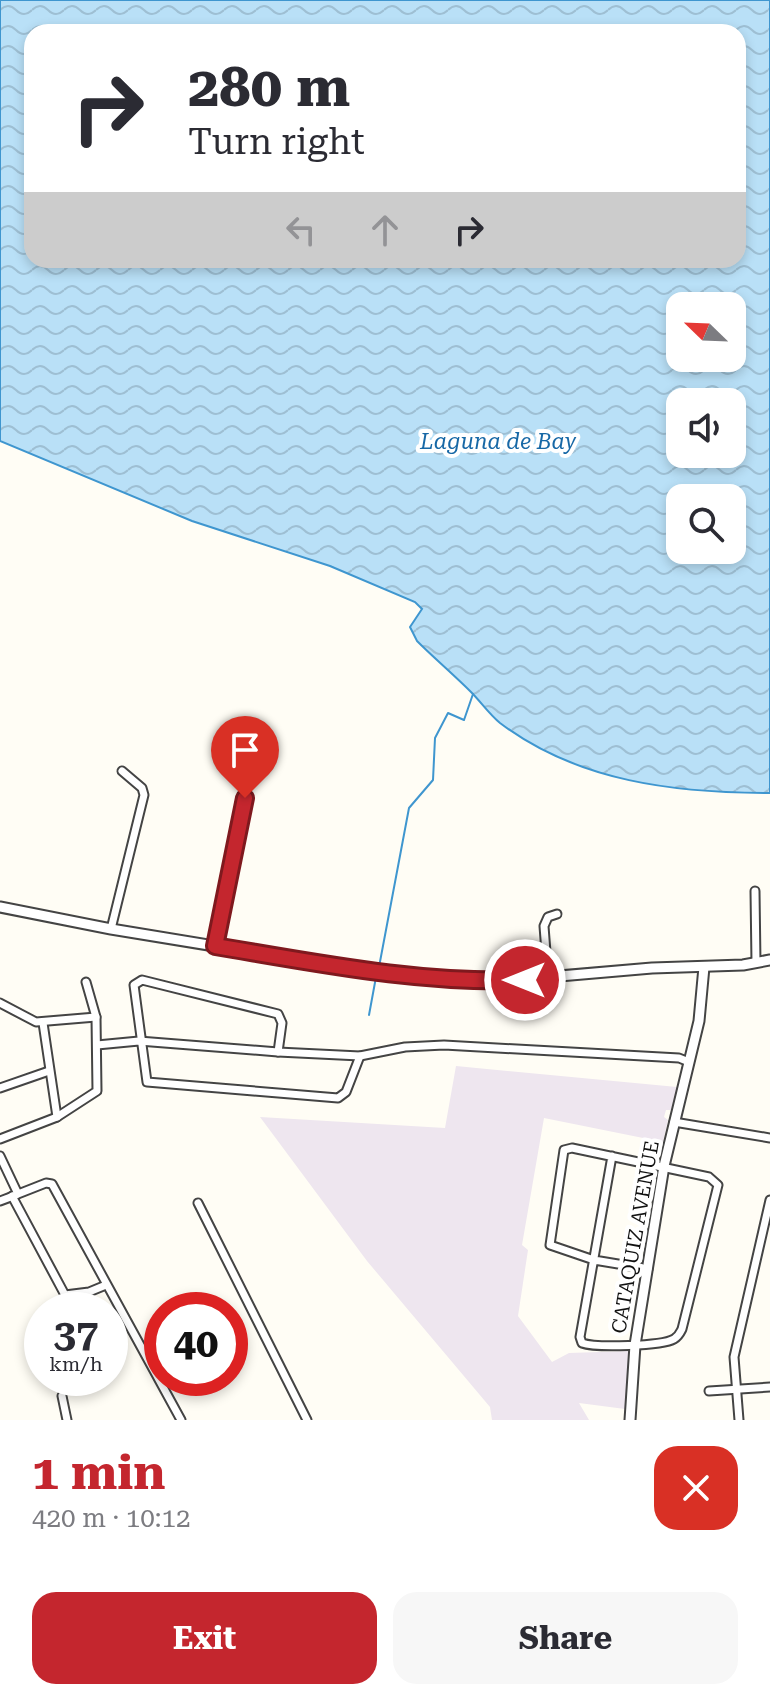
<!DOCTYPE html>
<html lang="en">
<head>
<meta charset="utf-8">
<style>
  :root { --surface:#fff; --page:#f7f7f7; --text:#2b2b33; --muted:#7c7c81; --accent:#c4262e }
  body { margin:0; font-family:"Roboto Serif",serif; background:var(--page); color:var(--text); height:100vh; display:flex; flex-direction:column; font-size:30px; white-space:nowrap }
  * { box-sizing:border-box; margin:0 }
  p { font-size:26px; color:var(--muted) }
  .icon { flex:none; width:44px; height:44px; fill:none; stroke:currentColor; stroke-width:2; stroke-linecap:round; stroke-linejoin:round }
  .map { position:relative; height:1420px; overflow:hidden }
  .drawer { display:flex; flex-direction:column; background:var(--surface); flex:1 }
  .drawer>* { flex:none }
  .hud { position:absolute; left:24px; top:24px; width:722px; height:244px; border-radius:24px; box-shadow:0 4px 12px #0003; background:#fff; color:var(--text); overflow:hidden }
  .needle { width:52px; rotate:293deg }
  .controls { position:absolute; left:666px; top:292px; display:grid; gap:16px }
  .controls a { display:grid; place-items:center; width:80px; height:80px; border-radius:16px; background:var(--surface); box-shadow:0 4px 12px #0003; font-size:40px }
  .speed { position:absolute; left:24px; top:1292px; display:flex; gap:16px; font-size:40px; font-weight:700; text-align:center }
  .speed>* { display:grid; place-content:center; width:104px; height:104px; border-radius:50%; background:var(--surface); box-shadow:0 4px 12px #0003; line-height:1 }
  .speed small { font-size:20px; font-weight:400 }
  .speed .limit { border:12px solid #d22; background:#fff; color:#111 }
  .pin { position:absolute; display:grid; place-items:center; width:68px; height:68px; color:#fff; margin:-82px -34px; border-radius:50% 50% 50% 0; rotate:-45deg; box-shadow:0 0 8px #0007 }
  .pin .icon { rotate:45deg }
  .me { position:absolute; width:88px; margin:-44px; rotate:270deg; stroke-linejoin:round; filter:drop-shadow(0 0 6px #0008) }
  .turn { display:flex; align-items:center; gap:28px; height:168px; padding:0 32px; font-size:36px }
  .turn .icon { width:104px; height:104px; stroke-width:2.5 }
  .turn b { display:block; font-size:56px; line-height:68px }
  .lanes { display:flex; align-items:center; height:76px; padding:0 32px; background:#0003; justify-content:center; gap:40px; direction:ltr }
  .lanes .off { opacity:.35 }
  .round { display:grid; place-items:center; flex:none; width:84px; height:84px; border-radius:24px; background:var(--page) }
  .summary { display:flex; align-items:center; justify-content:space-between; height:136px; padding:0 32px }
  h1 { font-size:48px; font-weight:700; line-height:60px; color:var(--accent) }
  .cta { display:flex; gap:16px; margin-top:auto; padding:16px 32px }
  .cta a { flex:1; height:92px; border-radius:24px; background:var(--accent); color:#fff; font-size:32px; font-weight:700; line-height:92px; text-align:center }
  .cta a+a { background:var(--page); color:var(--text) }
  .map>svg:first-child { display:block }
  .industrial { fill:#eee6ef }
  .water { fill:url(#water-waves); stroke:#3f96cf; stroke-width:2; fill-rule:evenodd }
  .lines { fill:none; stroke-linecap:round; stroke-linejoin:round }
  .stream { stroke:#3f96cf; stroke-width:2 }
  .minor-casing { stroke:#444; stroke-width:11 }
  .tertiary-casing { stroke:#444; stroke-width:13 }
  .minor { stroke:#fff; stroke-width:7 }
  .tertiary { stroke:#fff; stroke-width:9 }
  .route-casing { stroke:#7f191e; stroke-width:20 }
  .route { stroke:#c4262e; stroke-width:14 }
  .labels { text-anchor:middle; stroke-width:8; stroke-linejoin:round; paint-order:stroke }
  .street-label { font-size:20px; fill:#111; stroke:#fff }
  .water-label { font-size:22px; font-style:italic; fill:#1768a6; stroke:#fff }
</style>
</head>
<body>
<div class="map">
<svg width="770" height="1420" viewBox="0 0 770 1420">
  <defs>
    <pattern id="water-waves" width="16" height="10" patternUnits="userSpaceOnUse" patternTransform="scale(2)"><rect width="16" height="10" fill="#b9e0f7"/><path d="M0 5q4-4 8 0t8 0" fill="none" stroke="#9ebfd3"/></pattern>
  </defs>
  <rect width="100%" height="100%" fill="#fffdf5"/>
  <polygon class="industrial" points="456,1066 677,1087 671,1110 666,1110 664,1117 668,1120 663,1142 544,1118 522,1245 528,1250 518,1316 552,1362 569,1353 630,1351 625,1409 579,1403 589,1420 492,1420 490,1407 367,1261 260,1117 445,1128"/>
  <path class="water" d="M0,0H770V793C676,793 578,782 500,723C489,714 481,702 471,692C453,674 434,658 417,641L410,627L422,609L415,602L330,566L192,521L0,441ZM32,32H738V260H32ZM680,306H732V358H680ZM680,402H732V454H680ZM680,498H732V550H680Z"/>
  <g class="lines">
    <g class="stream">
      <polyline points="379,967 409,808 433,780 435,738 448,713 464,720 473,694"/>
      <polyline points="369,1015 376,977"/>
    </g>
    <defs>
      <g id="minor">
        <polyline points="755,891 756,963"/>
        <polyline points="111,929 144,795 142,788 122,771"/>
        <polyline points="215,946 250,771"/>
        <polyline points="548,979 544,926 548,917 557,914"/>
        <polyline points="0,1003 36,1022 96,1017"/>
        <polyline points="43,1023 57,1117"/>
        <polyline points="97,1045 139,1041 278,1052 360,1056 405,1047 444,1045 679,1058 689,1062"/>
        <polyline points="278,1052 282,1023 278,1014 142,980 134,985 147,1082 338,1098 346,1092 360,1056"/>
        <polyline points="0,1088 49,1071"/>
        <polyline points="674,1122 770,1138"/>
        <polyline points="0,1139 57,1117 97,1091 96,1017 86,982"/>
        <polyline points="0,1156 18,1194 46,1183 52,1184 181,1420"/>
        <path d="M612,1156L580,1337L582,1343C596,1348 662,1346 674,1339C679,1336 680,1333 682,1329L718,1185L709,1177L572,1148L564,1150L550,1245L594,1260L648,1269"/>
        <polyline points="12,1196 65,1295 89,1292 106,1285"/>
        <polyline points="0,1201 16,1195"/>
        <polyline points="198,1203 307,1420"/>
        <polyline points="709,1391 770,1387"/>
        <polyline points="62,1396 67,1420"/>
        <polyline points="739,1420 734,1357 770,1200"/>
      </g>
      <g id="tertiary">
        <polyline points="0,907 111,929 379,973 501,981 652,968 743,965 770,960"/>
        <polyline points="630,1420 635,1345 664,1166 699,1021 704,967"/>
      </g>
    </defs>
    <use href="#minor" class="minor-casing"/>
    <use href="#tertiary" class="tertiary-casing"/>
    <use href="#minor" class="minor"/>
    <use href="#tertiary" class="tertiary"/>
  </g>
  <g class="lines">
    <defs>
      <path id="route" d="M245,798L215,946C317,963 421,984 525,980"/>
    </defs>
    <use href="#route" class="route-casing"/>
    <use href="#route" class="route"/>
  </g>
  <g class="labels">
    <g class="street-label">
      <text transform="translate(635 1237) rotate(-80)" y="7">CATAQUIZ AVENUE</text>
    </g>
    <g class="water-label">
      <text x="498" y="449">Laguna de Bay</text>
    </g>
  </g>
</svg>
<div class="controls">
<a><svg class="needle" viewBox="-14 -14 28 28"><path d="M0-13l5 13h-10z" fill="#e53935"/><path d="M0 13l5-13h-10z" fill="#7c7c81"/></svg></a>
<a><svg class="icon" aria-label="sound" viewBox="0 0 24 24"><path d="M4 9h4l5-4v14l-5-4H4zM17 9q2 3 0 6"/></svg></a>
<a><svg class="icon" aria-label="search" viewBox="0 0 24 24"><circle cx="10" cy="10" r="6"/><path d="M15 15l6 6"/></svg></a>
</div>
<div class="speed"><div>37<small>km/h</small></div><div class="limit">40</div></div>
<div class="pin" style="left:245px;top:798px;background:#d93025"><svg class="icon" aria-label="arrive" viewBox="0 0 24 24"><path d="M6 21V4h12l-3 4 3 4H6"/></svg></div>
<svg class="me" style="left:525px;top:980px" viewBox="-20 -20 40 40"><circle r="17" fill="#c4262e" stroke="#fff" stroke-width="3"/><path d="M0-11L8 9 0 5-8 9z" fill="#fff"/></svg>
<div class="hud">
<div class="turn"><svg class="icon" aria-label="right" viewBox="0 0 24 24"><path d="M7 20v-9h11M14 6l5 5-5 5"/></svg><div><b>280 m</b>Turn right</div></div>
<div class="lanes"><svg class="icon off" aria-label="left" viewBox="0 0 24 24"><path d="M17 20v-9H6M10 6l-5 5 5 5"/></svg><svg class="icon off" aria-label="ahead" viewBox="0 0 24 24"><path d="M12 20V5M6 11l6-6 6 6"/></svg><svg class="icon" aria-label="right" viewBox="0 0 24 24"><path d="M7 20v-9h11M14 6l5 5-5 5"/></svg></div>
</div>
</div>
<section class="drawer">
<div class="summary"><div><h1>1 min</h1><p>420 m · 10:12</p></div><a class="round" style="background:#d93025;color:#fff"><svg class="icon" aria-label="close" viewBox="0 0 24 24"><path d="M6 6l12 12M18 6L6 18"/></svg></a></div>
<div class="cta"><a>Exit</a><a>Share</a></div>
</section>
</body>
</html>
